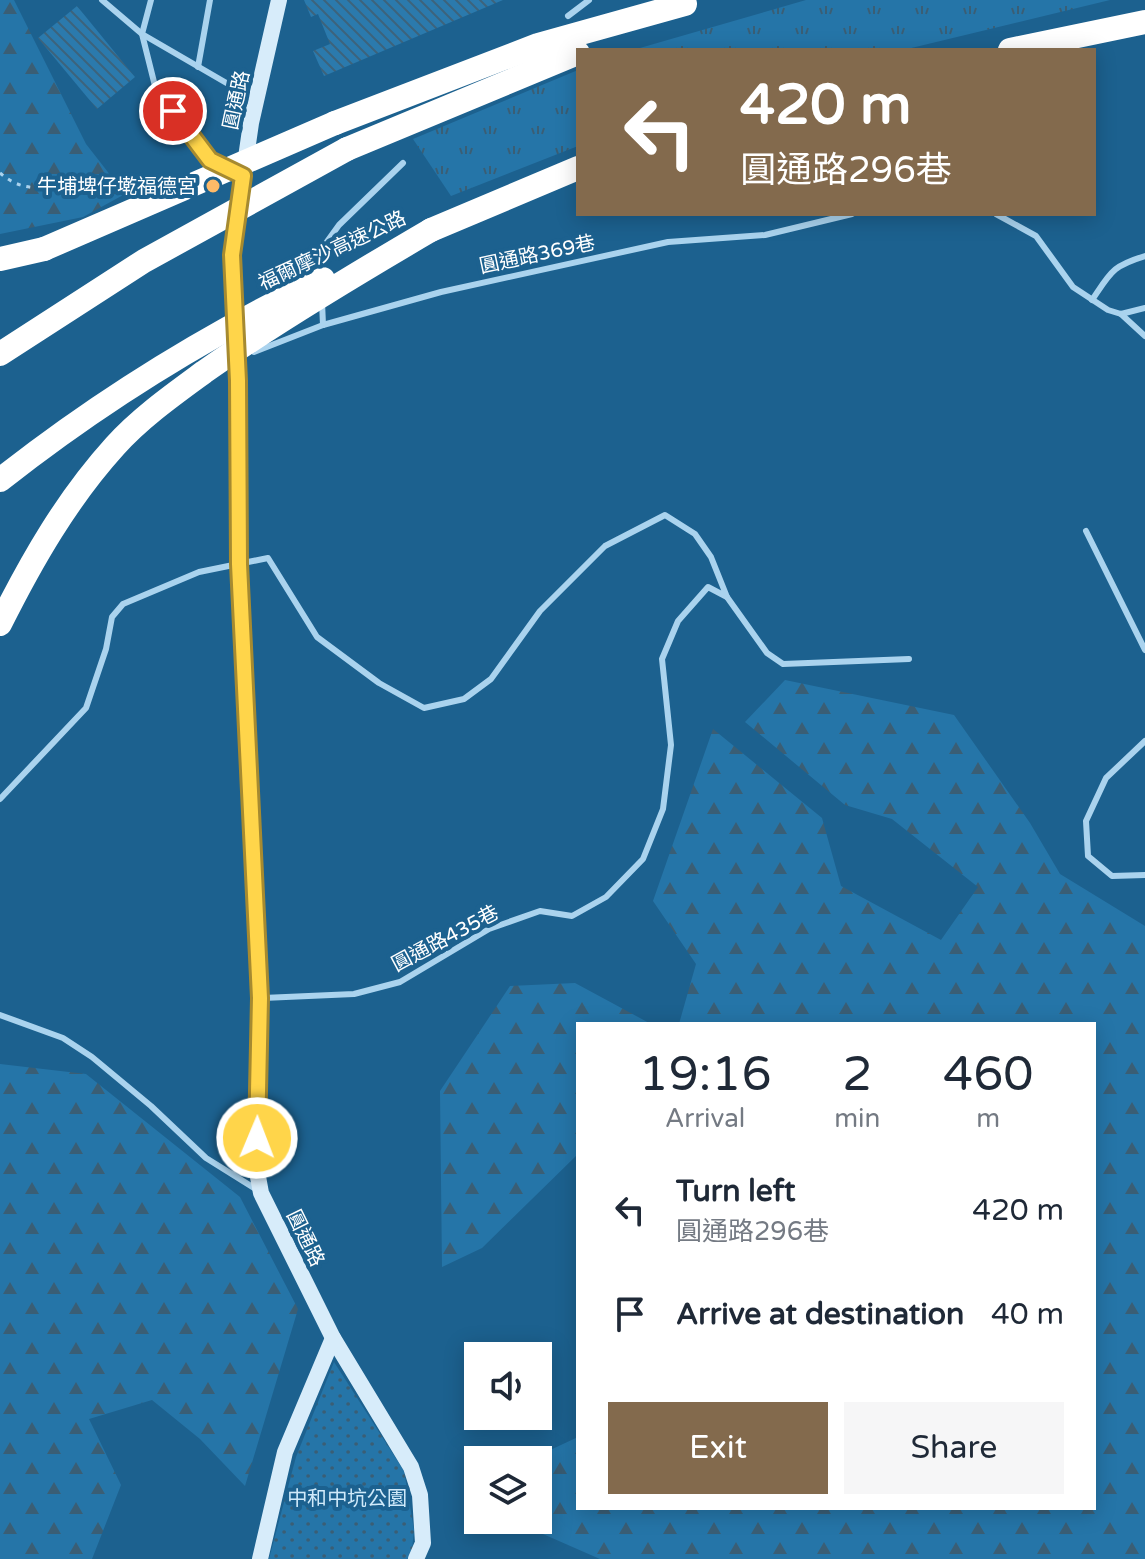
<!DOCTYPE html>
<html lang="en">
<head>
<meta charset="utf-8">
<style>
  :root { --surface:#fff; --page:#f6f6f7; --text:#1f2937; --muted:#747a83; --accent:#836a4d }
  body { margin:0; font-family:"Varela Round","Noto Sans TC",sans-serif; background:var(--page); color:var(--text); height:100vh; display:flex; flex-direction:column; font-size:30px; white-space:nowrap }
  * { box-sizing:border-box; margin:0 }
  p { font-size:26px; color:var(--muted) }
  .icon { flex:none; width:44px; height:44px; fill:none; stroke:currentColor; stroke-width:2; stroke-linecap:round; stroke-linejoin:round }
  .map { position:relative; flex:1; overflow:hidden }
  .side { position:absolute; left:576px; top:1022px; width:520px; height:488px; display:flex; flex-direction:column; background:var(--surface); border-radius:0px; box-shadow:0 4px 20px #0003 }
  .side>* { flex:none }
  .banner { position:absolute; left:576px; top:48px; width:520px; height:168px; border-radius:0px; box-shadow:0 4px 20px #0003; background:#836a4d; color:#fff; overflow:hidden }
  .buttons { position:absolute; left:464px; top:1342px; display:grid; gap:16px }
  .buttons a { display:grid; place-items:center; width:88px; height:88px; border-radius:0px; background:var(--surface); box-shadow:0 4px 20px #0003; font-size:40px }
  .pin { position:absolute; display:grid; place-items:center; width:68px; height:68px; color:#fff; margin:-34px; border:4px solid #fff; border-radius:50%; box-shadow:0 2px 8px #0007 }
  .me { position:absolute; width:88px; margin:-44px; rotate:1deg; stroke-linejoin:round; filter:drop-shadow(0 0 6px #0008) }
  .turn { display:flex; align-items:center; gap:28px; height:168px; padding:0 32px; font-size:36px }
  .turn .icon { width:104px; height:104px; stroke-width:2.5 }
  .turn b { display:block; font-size:56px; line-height:68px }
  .eta { display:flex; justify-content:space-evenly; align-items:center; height:136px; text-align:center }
  .eta b { font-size:48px; font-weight:600; line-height:56px }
  .cta { display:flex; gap:16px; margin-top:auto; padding:16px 32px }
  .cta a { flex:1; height:92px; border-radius:0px; background:var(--accent); color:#fff; font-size:32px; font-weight:600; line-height:92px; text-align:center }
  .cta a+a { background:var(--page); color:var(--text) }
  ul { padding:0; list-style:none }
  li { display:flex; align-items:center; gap:24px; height:104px; padding:0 32px }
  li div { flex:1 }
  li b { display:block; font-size:30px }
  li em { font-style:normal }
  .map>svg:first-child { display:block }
  .grass { fill:url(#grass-tufts) }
  .forest { fill:url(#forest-firs) }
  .park { fill:url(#park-dots) }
  .building { fill:url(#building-back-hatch) }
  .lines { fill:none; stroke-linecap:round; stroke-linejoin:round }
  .path { stroke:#aad3ee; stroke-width:3; stroke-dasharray:4 6; stroke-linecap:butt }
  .lane { stroke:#aad3ee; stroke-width:6 }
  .secondary { stroke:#d7ecfa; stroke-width:16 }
  .highway { stroke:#fff; stroke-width:24 }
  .highway-bridge { stroke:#fff; stroke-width:24 }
  .route-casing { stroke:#a68a30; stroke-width:20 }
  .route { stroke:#ffd54a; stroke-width:14 }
  .poi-dot { fill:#feba68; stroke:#1c618f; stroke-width:3 }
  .labels { text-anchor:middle; stroke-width:8; stroke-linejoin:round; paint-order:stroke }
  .street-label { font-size:20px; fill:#fff; stroke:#1c618f }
  .poi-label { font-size:20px; fill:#fff; stroke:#1c618f; text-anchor:end }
  .park-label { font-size:20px; fill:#d0eafa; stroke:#1c618f }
</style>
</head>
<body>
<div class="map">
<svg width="1145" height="1559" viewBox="0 0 1145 1559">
  <defs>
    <pattern id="grass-tufts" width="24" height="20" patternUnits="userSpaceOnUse" patternTransform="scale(2)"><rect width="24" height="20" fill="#2575a8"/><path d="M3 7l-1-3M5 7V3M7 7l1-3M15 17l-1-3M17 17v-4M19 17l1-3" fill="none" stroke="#3a5e75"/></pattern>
    <pattern id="forest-firs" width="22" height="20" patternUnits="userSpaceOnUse" patternTransform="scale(2)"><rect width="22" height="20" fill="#2575a8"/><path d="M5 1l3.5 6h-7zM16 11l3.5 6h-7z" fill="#3a5e75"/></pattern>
    <pattern id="park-dots" width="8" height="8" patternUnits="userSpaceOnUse" patternTransform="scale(2)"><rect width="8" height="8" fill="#2575a8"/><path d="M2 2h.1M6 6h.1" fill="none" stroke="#3a5e75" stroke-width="1.8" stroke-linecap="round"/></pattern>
    <pattern id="building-back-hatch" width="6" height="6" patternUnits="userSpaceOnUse" patternTransform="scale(2)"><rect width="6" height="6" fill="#2b7aad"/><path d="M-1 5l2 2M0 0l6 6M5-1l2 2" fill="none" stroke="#3c637c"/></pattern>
  </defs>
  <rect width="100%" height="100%" fill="#1c618f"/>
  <g class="grass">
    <polygon points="806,0 1110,0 903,50 633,50"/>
    <polygon points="578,70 578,146 451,196 413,139"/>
  </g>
  <g class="forest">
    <polygon points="0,0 14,0 86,144 125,194 83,217 0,234"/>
    <polygon points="785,680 954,715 1030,823 1060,874 1145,926 1145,1559 600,1559 511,1520 538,1520 538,1460 529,1460 578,1437 578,1508 1094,1508 1094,1024 679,1024 696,964 653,901 713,729 822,818 841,886 941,940 978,887 892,819 845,805 745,722"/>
    <polygon points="575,983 651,1024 578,1024 578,1154 482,1248 442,1267 440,1091 510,986"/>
    <polygon points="0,1064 86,1074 240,1197 298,1309 245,1486 200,1439 152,1400 89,1419 121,1485 92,1559 0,1559"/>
  </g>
  <polygon class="park" points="334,1362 404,1471 414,1530 411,1559 269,1559 296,1457"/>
  <g class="building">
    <polygon points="304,0 503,0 324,76 313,51 330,44 318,14 311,17"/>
    <polygon points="77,6 135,77 97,109 38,38"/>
  </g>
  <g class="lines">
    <path class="path" d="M0,173C15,186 27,188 47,188L55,180C64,181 65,184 73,188C89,197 112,189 128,185L131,191"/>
    <g class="lane">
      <polyline points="102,0 142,34 155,86 210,160 222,166"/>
      <polyline points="151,0 142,34 254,99"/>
      <polyline points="568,16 589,0"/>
      <polyline points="198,67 210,0"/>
      <polyline points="996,214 1036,236 1073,287 1108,310 1121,314 1145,308"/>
      <polyline points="321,275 321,250 339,225 403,163"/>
      <path d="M1092,300C1111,272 1112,266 1145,256"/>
      <polyline points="322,302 323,325"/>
      <polyline points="1121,314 1145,336"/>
      <polyline points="254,352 323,325 441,292 668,242 765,235 852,214"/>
      <polyline points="1086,531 1145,650"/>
      <polyline points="727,597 767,653 783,664 909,659"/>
      <polyline points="1145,741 1106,778 1086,821 1088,856 1112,876 1145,875"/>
      <polyline points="0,799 86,708 106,649 112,617 123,604 199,572 268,558 317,637 379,683 424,708 464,699 491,679 540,611 605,546 665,515 695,534 711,557 727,597 708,587 678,621 662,659 671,745 663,809 643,859 606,897 572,916 540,911 489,929 400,982 354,994 263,998"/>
      <polyline points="0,1015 63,1038 92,1057 151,1106 206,1158 259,1191"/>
    </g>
    <g class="secondary">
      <polyline points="279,0 251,123 232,255 238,381 239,564 260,998 256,1166 261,1193 333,1338 411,1467 420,1495 423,1543 416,1559"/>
      <polyline points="260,1559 285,1452 333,1338"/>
    </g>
    <g class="highway">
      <polyline points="1010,50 1145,22"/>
      <polyline points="335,123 538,45 685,4"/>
      <polyline points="347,149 578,53"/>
      <polyline points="431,230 578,168"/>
      <polyline points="0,259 44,249"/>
    </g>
    <g class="highway-bridge">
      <polyline points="44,249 335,123"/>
      <polyline points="0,354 144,261 347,149"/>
      <path d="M0,480C100,401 209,334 323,279"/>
      <path d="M0,624C32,560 67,499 115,446C140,418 174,394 204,372C277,321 354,275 431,230"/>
    </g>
  </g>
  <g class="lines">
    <defs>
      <polyline id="route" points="173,111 210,160 243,176 232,255 238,381 239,564 260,998 257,1138"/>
    </defs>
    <use href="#route" class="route-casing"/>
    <use href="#route" class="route"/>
  </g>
  <circle class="poi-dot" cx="213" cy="186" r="8"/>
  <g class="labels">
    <g class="street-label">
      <text transform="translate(236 100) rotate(-78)" y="7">圓通路</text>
      <text transform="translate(332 250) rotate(-25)" y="7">福爾摩沙高速公路</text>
      <text transform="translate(537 254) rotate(-12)" y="7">圓通路369巷</text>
      <text transform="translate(445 938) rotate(-28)" y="7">圓通路435巷</text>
      <text transform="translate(306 1238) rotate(64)" y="7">圓通路</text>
    </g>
    <g class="poi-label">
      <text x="197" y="193">牛埔埤仔墘福德宮</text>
    </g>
    <g class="park-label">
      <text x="347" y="1505">中和中坑公園</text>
    </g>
  </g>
</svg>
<div class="buttons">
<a><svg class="icon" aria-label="sound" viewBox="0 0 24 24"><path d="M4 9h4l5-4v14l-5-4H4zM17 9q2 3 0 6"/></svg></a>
<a><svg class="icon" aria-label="layers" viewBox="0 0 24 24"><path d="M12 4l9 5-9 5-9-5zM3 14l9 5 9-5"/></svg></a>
</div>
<div class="pin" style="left:173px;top:111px;background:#d93025"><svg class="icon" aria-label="arrive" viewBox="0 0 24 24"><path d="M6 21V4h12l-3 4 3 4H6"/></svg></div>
<svg class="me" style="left:257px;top:1138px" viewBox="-20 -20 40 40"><circle r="17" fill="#ffd54a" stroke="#fff" stroke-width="3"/><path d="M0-11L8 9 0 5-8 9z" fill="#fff"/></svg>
<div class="banner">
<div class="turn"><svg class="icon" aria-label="left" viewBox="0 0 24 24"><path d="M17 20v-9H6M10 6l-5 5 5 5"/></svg><div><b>420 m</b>圓通路296巷</div></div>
</div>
<section class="side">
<div class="eta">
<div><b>19:16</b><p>Arrival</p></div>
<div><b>2</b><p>min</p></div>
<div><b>460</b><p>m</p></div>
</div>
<ul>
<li><svg class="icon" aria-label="left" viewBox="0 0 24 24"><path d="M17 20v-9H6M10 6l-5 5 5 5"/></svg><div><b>Turn left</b><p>圓通路296巷</p></div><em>420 m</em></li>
<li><svg class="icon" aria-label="arrive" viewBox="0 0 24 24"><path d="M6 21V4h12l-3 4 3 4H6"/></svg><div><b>Arrive at destination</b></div><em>40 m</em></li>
</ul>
<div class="cta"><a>Exit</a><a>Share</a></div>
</section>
</div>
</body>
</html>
